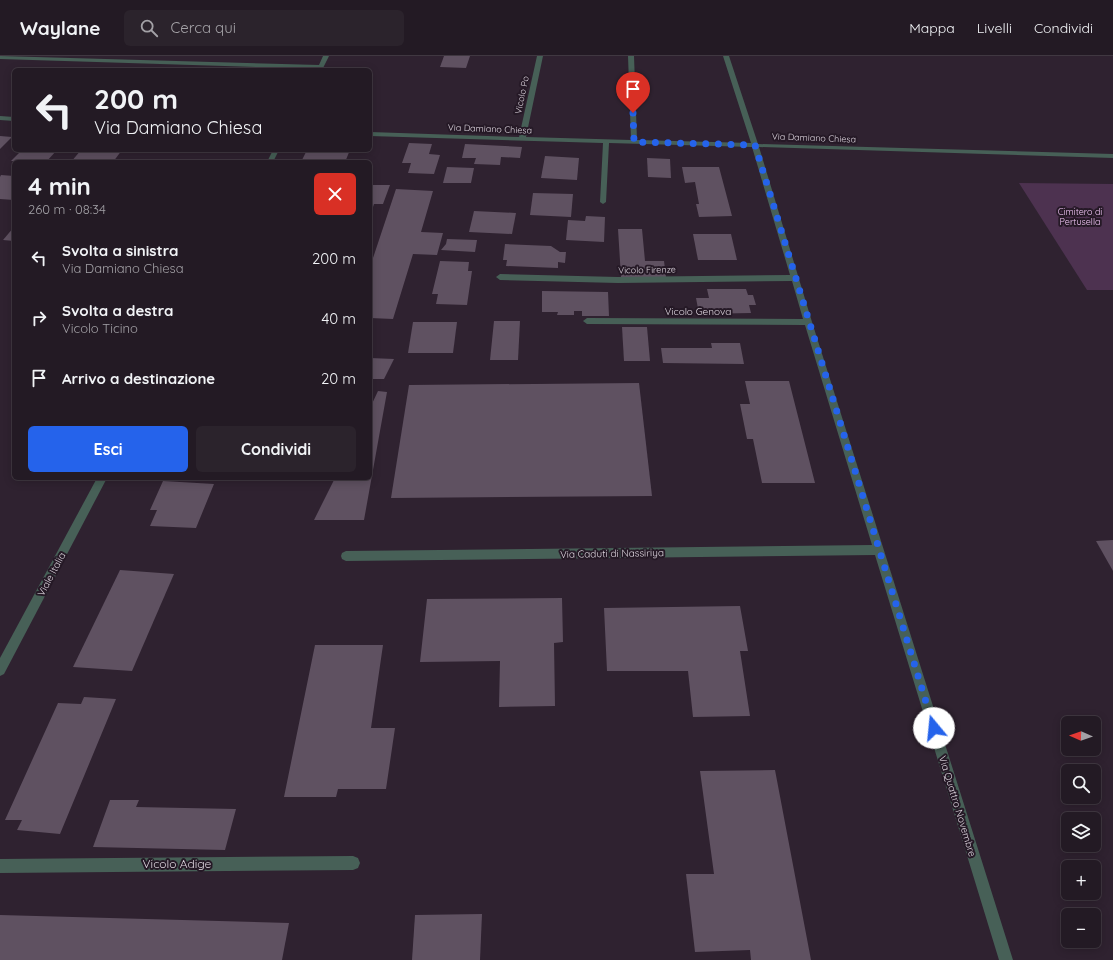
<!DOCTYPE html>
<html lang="it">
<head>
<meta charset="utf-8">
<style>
  :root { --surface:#231a24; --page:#2b232c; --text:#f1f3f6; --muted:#a3a1a6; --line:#403841; --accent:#2563eb }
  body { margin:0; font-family:Quicksand,sans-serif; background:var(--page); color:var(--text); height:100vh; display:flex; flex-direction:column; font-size:15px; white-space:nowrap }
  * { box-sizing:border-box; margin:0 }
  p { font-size:13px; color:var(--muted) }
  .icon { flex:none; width:22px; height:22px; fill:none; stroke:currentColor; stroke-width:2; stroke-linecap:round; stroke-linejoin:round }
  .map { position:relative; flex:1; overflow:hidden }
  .drawer { position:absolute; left:12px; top:104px; width:360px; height:320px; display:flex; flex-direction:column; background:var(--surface); border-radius:6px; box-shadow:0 2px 10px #0003,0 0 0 1px var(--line) }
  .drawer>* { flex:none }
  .top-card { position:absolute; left:12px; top:12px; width:360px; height:84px; border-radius:6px; box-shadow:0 2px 10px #0003,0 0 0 1px var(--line); background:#231a24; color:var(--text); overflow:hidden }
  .needle { width:26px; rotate:272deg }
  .controls { position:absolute; left:1061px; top:660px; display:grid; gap:8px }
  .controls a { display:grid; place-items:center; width:40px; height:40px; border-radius:6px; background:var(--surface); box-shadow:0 2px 10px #0003,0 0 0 1px var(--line); font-size:20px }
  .pin { position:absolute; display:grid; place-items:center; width:34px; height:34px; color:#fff; margin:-41px -17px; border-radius:50% 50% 50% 0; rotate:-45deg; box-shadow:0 0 4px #0007 }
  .pin .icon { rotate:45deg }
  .me { position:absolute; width:44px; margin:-22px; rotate:343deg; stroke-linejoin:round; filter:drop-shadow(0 0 3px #0008) }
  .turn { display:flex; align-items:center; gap:14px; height:84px; padding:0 16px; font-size:18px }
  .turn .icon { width:52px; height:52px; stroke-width:2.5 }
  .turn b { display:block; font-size:28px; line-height:34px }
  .round { display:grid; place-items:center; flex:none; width:42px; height:42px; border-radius:6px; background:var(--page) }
  .head { display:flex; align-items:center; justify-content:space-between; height:68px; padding:0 16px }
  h1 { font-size:24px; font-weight:700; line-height:30px }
  .button { display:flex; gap:8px; margin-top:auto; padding:8px 16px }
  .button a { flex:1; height:46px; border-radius:6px; background:var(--accent); color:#fff; font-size:16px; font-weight:700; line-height:46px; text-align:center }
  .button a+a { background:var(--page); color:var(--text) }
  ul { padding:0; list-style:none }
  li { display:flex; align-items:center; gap:12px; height:60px; padding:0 16px }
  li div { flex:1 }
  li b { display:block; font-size:15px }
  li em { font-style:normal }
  header { display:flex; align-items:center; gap:24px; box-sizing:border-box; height:56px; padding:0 20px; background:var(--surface); border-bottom:1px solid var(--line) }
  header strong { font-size:19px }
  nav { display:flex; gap:22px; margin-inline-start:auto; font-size:14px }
  .search { width:280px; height:36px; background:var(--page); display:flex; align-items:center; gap:10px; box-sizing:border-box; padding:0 14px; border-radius:6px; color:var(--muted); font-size:15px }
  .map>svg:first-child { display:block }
  .green { fill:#4d3250 }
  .building { fill:#5f5161 }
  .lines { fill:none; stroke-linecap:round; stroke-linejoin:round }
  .minor { fill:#476057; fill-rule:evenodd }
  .route { stroke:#2563eb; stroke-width:7; stroke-dasharray:0 12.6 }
  .labels { text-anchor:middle; stroke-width:4; stroke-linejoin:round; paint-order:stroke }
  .far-street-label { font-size:9px; fill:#dfd7e0; stroke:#251926 }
  .far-park-label { font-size:9px; fill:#f2c6f7; stroke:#251926 }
  .street-label { font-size:10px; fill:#dfd7e0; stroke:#251926 }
  .near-street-label { font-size:12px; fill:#dfd7e0; stroke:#251926 }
</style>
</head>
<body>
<header>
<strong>Waylane</strong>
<div class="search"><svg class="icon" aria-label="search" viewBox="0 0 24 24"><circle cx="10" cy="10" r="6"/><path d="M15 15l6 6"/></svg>Cerca qui</div>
<nav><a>Mappa</a><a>Livelli</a><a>Condividi</a></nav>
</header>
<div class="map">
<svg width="1113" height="904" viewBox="0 0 1113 904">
  <rect width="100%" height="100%" fill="#2f2230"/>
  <polygon class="green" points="1019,127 1113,128 1113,234 1087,234"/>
  <g class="building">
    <polygon points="444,0 470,0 466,12 440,11"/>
    <polygon points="0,80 12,81 0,93"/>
    <polygon points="409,87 432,88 429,98 440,99 434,118 408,117 411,107 402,107"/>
    <polygon points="465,88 522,91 520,102 501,101 500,109 474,108 476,102 462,102"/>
    <polygon points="22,94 57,94 46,106 11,105"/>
    <polygon points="81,94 122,94 113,106 71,106"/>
    <polygon points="307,94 350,94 345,106 301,106"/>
    <polygon points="545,100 579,102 577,124 541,122"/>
    <polygon points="647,102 670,103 671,122 648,121"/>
    <polygon points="447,111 474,112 471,127 443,127"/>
    <polygon points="682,111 719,111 732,160 699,161 696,148 699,148 695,126 685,127"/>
    <polygon points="1,119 14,120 14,144 0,143 0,121"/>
    <polygon points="370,129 390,129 383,148 374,148 373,151 370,151"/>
    <polygon points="396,133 433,135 421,176 443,177 437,199 413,198 393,263 370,262 370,211"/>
    <polygon points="533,137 573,138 571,161 530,159"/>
    <polygon points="474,155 516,157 512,178 469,176"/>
    <polygon points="586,160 605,161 604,186 566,184 568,164 585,165"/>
    <polygon points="14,171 14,185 3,184"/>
    <polygon points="618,173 642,173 645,205 664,205 666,221 621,221"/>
    <polygon points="693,178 731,178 737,204 698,204"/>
    <polygon points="447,183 477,184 475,196 441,194 446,188"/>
    <polygon points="505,188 551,190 560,196 566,196 565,207 558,206 558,212 506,210 507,204 503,204"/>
    <polygon points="440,205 469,206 468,215 472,215 467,249 436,248 438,238 432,238"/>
    <polygon points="707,233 746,233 748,239 753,239 756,249 749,249 751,257 699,258 696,242 709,242"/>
    <polygon points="542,235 608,236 609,260 582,260 582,255 574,255 574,259 557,259 558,256 542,256"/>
    <polygon points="494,265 520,265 518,304 490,304"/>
    <polygon points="413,266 457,266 453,297 408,297"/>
    <polygon points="622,271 647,271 650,305 624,305"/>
    <polygon points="711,287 740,287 744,308 663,307 661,292 712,292"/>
    <polygon points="370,302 394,303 384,323 370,323"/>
    <polygon points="745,325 789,325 815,427 762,427 753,383 747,383 740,348 750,348"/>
    <polygon points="639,327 652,440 391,442 409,329"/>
    <polygon points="378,335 387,336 364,464 314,464 335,422 370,422 370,352"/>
    <polygon points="163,425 214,428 196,472 150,470 157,454 150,454"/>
    <polygon points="1113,484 1113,515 1096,485"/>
    <polygon points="120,514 174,518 132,615 73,611"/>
    <polygon points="562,542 563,586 554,587 555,650 499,651 500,605 420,606 427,543"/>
    <polygon points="740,550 748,595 740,595 750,660 693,661 688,615 607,615 604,552"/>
    <polygon points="315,589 383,589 371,672 395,672 386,733 338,733 336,741 284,741"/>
    <polygon points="84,641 116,643 60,778 17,774 22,764 5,764 58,647 81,648"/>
    <polygon points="775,714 811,904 751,904 750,894 695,896 686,818 714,818 700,715"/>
    <polygon points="110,744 139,744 136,751 236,753 225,794 93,791"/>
    <polygon points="482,858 480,904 412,904 415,859"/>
    <polygon points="0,859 289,867 282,904 0,904"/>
  </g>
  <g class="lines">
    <g class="minor">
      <polygon points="0,0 319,9 323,0 329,0 322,14 316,14 317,13 0,3"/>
      <polygon points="537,0 543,0 526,81 631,84 628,0 634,0 637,84 751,87 723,0 729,0 758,88 1113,98 1113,102 759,91 812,266 1013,904 999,904 875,499 346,505 342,503 341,500 342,497 346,495 872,489 805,269 587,268 583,265 587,262 803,263 792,225 618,227 500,224 496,221 500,218 618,221 790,219 752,91 609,87 606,146 603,148 600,146 603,87 370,80 370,76 519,81"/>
      <polygon points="0,60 14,61 14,65 0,64"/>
      <polygon points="273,94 279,94 273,106 267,106"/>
      <polygon points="97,422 107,422 4,618 0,620 0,602"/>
      <polygon points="353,800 358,802 360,807 358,812 353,814 0,817 0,803"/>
    </g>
  </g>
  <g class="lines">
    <polyline class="route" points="633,57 634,86 755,89 934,672"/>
  </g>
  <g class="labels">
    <g class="far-street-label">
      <text transform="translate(522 39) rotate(-78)" y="3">Vicolo Po</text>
      <text transform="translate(490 73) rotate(2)" y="3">Via Damiano Chiesa</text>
      <text transform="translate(814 82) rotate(2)" y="3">Via Damiano Chiesa</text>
      <text transform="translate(647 214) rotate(-1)" y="3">Vicolo Firenze</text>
    </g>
    <g class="far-park-label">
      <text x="1080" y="159">Cimitero di<tspan x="1080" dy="10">Pertusella</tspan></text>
    </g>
    <g class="street-label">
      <text x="698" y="259">Vicolo Genova</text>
      <text transform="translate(612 497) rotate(-1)" y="4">Via Caduti di Nassiriya</text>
      <text transform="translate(51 518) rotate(-62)" y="4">Viale Italia</text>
      <text transform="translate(958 750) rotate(73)" y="4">Via Quattro Novembre</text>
    </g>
    <g class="near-street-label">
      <text x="177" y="812">Vicolo Adige</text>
    </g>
  </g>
</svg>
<div class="controls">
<a><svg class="needle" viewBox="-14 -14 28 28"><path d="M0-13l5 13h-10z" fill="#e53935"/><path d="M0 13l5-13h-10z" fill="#a3a1a6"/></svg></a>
<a><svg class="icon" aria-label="search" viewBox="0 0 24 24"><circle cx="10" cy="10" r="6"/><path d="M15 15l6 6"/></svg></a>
<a><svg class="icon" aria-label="layers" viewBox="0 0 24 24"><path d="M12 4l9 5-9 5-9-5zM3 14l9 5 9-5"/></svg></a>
<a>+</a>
<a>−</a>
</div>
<div class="pin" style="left:633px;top:57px;background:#d93025"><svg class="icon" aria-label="arrive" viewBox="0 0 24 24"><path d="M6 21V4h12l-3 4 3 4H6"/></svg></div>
<svg class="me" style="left:934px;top:672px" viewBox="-20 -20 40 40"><circle r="19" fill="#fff"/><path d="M0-13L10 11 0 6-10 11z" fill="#2563eb"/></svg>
<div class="top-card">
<div class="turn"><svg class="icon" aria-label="left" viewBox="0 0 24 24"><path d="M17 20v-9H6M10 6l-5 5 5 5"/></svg><div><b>200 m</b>Via Damiano Chiesa</div></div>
</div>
<section class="drawer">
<div class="head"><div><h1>4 min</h1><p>260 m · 08:34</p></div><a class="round" style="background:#d93025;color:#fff"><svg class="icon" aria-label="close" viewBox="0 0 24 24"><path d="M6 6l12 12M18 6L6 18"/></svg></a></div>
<ul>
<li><svg class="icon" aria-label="left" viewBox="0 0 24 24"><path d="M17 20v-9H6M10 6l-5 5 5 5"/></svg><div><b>Svolta a sinistra</b><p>Via Damiano Chiesa</p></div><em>200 m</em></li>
<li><svg class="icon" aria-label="right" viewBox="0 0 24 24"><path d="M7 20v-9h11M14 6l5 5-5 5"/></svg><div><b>Svolta a destra</b><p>Vicolo Ticino</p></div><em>40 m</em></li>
<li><svg class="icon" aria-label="arrive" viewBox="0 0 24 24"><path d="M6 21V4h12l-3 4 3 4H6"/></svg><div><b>Arrivo a destinazione</b></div><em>20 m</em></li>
</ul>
<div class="button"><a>Esci</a><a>Condividi</a></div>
</section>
</div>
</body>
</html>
